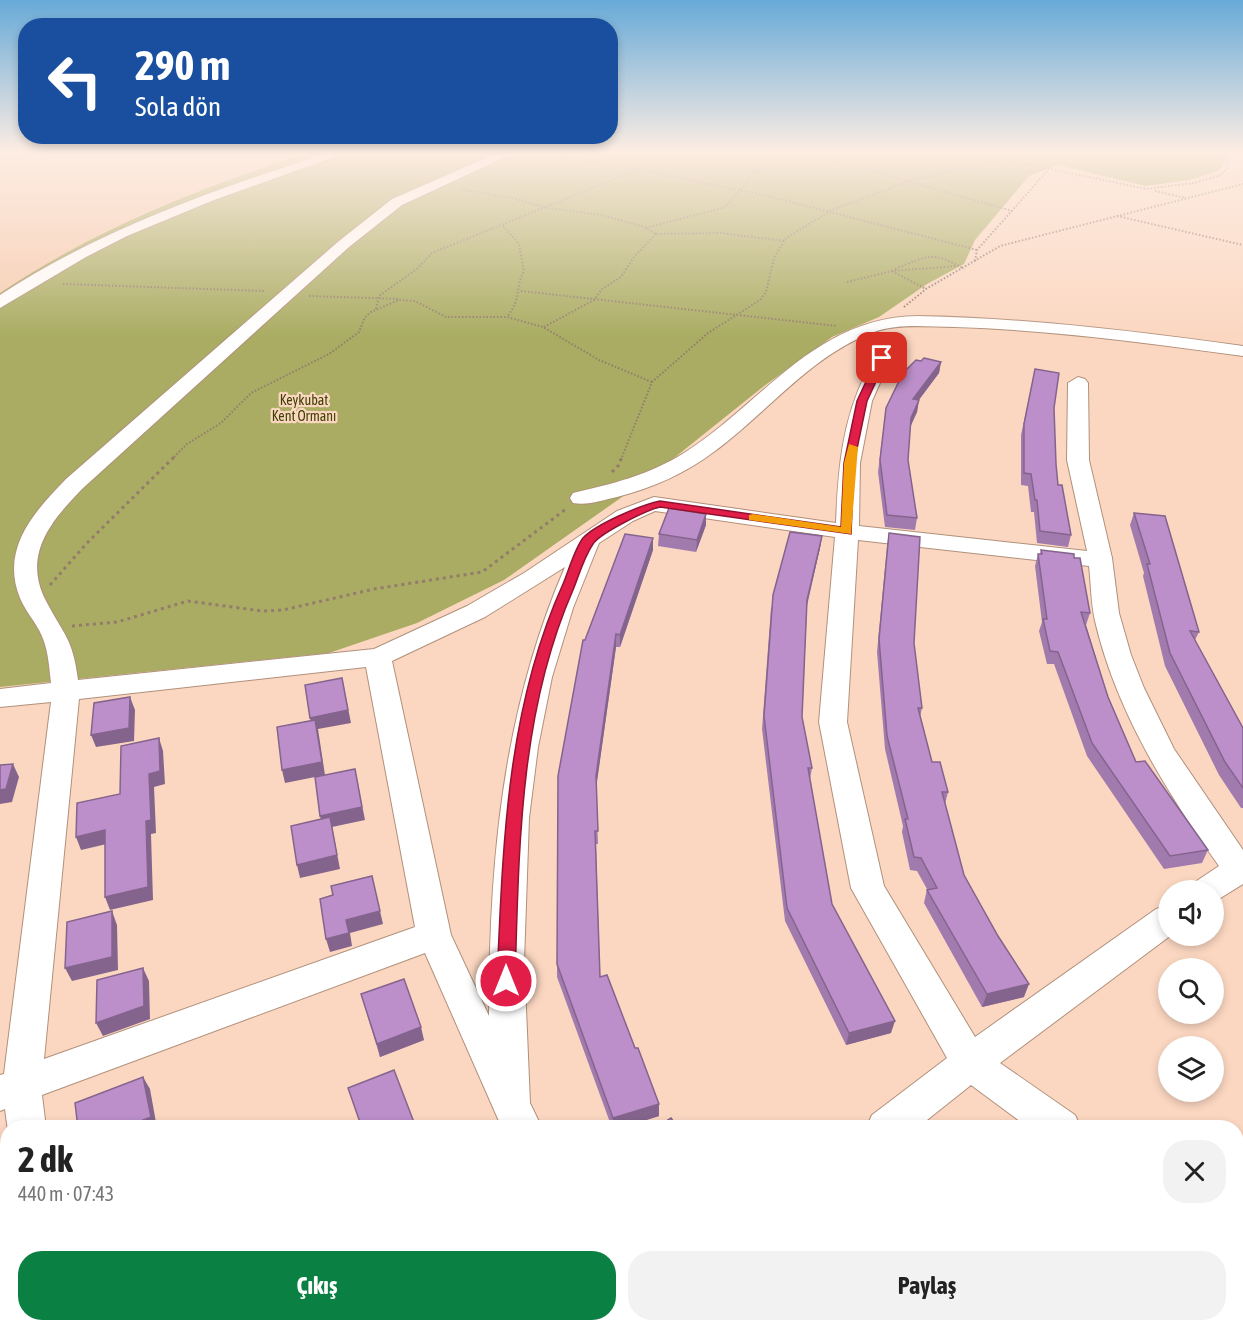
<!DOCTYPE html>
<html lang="tr">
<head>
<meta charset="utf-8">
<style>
  :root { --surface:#fff; --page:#f2f2f2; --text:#222; --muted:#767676; --accent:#0b8043 }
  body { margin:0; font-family:"Asap Condensed",sans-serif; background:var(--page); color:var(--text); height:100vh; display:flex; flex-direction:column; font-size:22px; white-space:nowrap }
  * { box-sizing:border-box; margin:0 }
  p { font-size:20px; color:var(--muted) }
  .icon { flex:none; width:33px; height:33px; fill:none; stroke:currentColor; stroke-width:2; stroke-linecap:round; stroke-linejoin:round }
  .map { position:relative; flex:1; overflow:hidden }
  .sheet { position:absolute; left:0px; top:1120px; width:1244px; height:212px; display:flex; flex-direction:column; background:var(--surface); border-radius:24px 24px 0 0; box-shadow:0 3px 9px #0003 }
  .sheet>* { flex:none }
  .hud { position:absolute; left:18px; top:18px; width:600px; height:126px; border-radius:24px; box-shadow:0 3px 9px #0003; background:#1a4fa0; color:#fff; overflow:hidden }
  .buttons { position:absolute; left:1158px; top:880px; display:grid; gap:12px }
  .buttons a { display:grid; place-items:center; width:66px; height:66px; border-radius:50%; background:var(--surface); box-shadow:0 3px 9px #0003; font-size:30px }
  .pin { position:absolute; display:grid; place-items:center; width:51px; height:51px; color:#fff; margin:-26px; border-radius:12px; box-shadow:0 3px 9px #0006 }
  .me { position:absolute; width:66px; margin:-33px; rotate:0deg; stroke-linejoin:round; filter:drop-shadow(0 0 4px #0008) }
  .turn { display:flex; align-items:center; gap:21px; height:126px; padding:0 18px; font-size:27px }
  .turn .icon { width:78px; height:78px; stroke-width:2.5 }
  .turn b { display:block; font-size:42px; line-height:51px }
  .round { display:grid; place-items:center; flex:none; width:63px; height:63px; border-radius:24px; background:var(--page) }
  .headline { display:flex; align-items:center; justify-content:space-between; height:102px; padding:0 18px }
  h1 { font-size:36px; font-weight:700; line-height:45px }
  .button { display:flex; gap:12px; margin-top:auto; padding:12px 18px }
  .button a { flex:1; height:69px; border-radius:24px; background:var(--accent); color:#fff; font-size:24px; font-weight:700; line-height:69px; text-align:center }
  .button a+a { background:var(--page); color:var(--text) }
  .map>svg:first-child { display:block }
  .built { fill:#f6ccb1 }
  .forest { fill:#a9ac62 }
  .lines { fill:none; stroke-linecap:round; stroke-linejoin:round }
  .minor-casing { stroke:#b1907b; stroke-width:2 }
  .path-far1 { stroke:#947c6d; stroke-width:2; stroke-dasharray:1.5 2; stroke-linecap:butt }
  .path { stroke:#947c6d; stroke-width:3; stroke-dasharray:3 4; stroke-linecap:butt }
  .minor { fill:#fff; fill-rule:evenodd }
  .wall { fill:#a27bae }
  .shaded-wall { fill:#84648d }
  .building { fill:#bc8fca; stroke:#84648d; stroke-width:1.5 }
  .route { fill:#e11d48; stroke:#92132f; stroke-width:1.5 }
  .slow { fill:#f59e0b }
  .labels { text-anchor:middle; stroke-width:4.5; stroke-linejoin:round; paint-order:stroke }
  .far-park-label { font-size:14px; fill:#404105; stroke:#fbd7c1 }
</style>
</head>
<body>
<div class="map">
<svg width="1243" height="1331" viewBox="0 0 1243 1331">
  <rect width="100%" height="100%" fill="#fbd7c1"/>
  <polygon class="built" points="0,152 319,152 0,296"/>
  <path class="forest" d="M310,152H1230L1220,169L1214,172L1190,180L1145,186L1058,165L1029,176L975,240L964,264L927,284L879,317L832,337L764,386L649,478L504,580L417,623L329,653L0,687V293C95,229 202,187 310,152Z"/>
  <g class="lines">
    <defs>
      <g id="minor">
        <path d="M330,152H348L214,200L127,236L86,257L0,308V295C102,228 215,190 330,152Z"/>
        <path d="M500,152H516L402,205L349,247L82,489C51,521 22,555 46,601C64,635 73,639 78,680L374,649L467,606L524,573L617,511L654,497L836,523C838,470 842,421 866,373C870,364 872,355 882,352L891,358L872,401L860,463L859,526L1087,551L1067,460L1068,383L1078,377L1085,379L1088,383L1089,460L1112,558L1119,613L1131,655L1144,688L1174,749L1243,850V884L1214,902V891H1190L1195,882L1219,866C1166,791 1116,711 1095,621C1091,603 1091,584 1089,566L858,540L847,722L884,886L975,1037L1156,909L1168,905L1170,936L1000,1063L1075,1115L1081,1128H1029L971,1085L917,1128H866L872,1115L947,1058L851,888L819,722L835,537L655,511L633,521L599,543L573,608L552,677L538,747L529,818L524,961L530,1103L542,1128H502L425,953L42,1095L46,1128H8V1131L5,1109L0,1111V1075L4,1074L51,702L0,707V689L51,683C49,665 48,646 39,630C33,619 25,610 20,598C0,549 34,512 66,479L339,241L392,199ZM565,567C503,710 489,861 489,1016L451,935L392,661L485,617ZM366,667L415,927L44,1059L79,699Z"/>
        <path d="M918,316C1027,318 1135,331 1243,346V356C1147,343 1052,330 955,327C929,327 899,323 874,332C811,355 768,412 715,451C686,473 653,488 617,497C603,500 587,506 573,503L570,498L573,493C612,484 649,475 684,453C763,403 815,317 918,316Z"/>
        <polygon points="1236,1231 1243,1234 1243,1280 1236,1277"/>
        <rect x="26" y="1324" width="46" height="7"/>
        <polygon points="606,1324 656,1324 654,1331 603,1331"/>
      </g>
    </defs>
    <use href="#minor" class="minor-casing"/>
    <g class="path-far1">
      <polyline points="549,152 764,195 977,250"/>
      <polyline points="806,152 1012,211"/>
      <polyline points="994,152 1003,159"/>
      <polyline points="1029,164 1058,152"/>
      <polyline points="646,168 660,164 677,152"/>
      <polyline points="460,189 512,198 547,208 601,215 641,226 656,234 721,233 784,241"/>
      <polyline points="1155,191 1186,198"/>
      <polyline points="1117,216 1243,245"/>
      <path d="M503,226L519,244L524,271C514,289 523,296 507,317"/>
      <path d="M646,228L726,207C735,194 746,187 753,173L779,162L791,152"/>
      <polyline points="975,261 977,250 1048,170"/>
      <path d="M895,269C928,256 932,250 964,269"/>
      <polyline points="892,271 926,289"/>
      <polyline points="847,282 892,271 957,266"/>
      <polyline points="63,284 265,291"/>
      <polyline points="521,291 837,326"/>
      <polyline points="309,296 400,299"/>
      <polyline points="904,307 926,289 1000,246 1243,184"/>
      <polyline points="376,309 379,296 418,268 432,253 639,169"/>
      <polyline points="544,327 594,300 602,289 621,277 634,257 656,234"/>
      <polyline points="174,457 187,444 221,423 251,393 329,354 359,332 365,317 371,312 399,300 415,301 446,317 507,317 543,327 599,360 652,382"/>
      <polyline points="622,457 652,382 708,333 760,300 766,292 774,258 786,238 832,210 909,181 1003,159 1146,189 1194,183 1221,175 1228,167 1227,152"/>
    </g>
    <g class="path">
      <polyline points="612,472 619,465 622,456"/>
      <polyline points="50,585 87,543 175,456"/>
      <polyline points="72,626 117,622 188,601 262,611 283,610 374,589 482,572 566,509"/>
    </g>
    <use href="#minor" class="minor"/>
  </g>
  <g class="wall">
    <polygon points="921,361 941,362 939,373 919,400 917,412 910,426 908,460 917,518 915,530 885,527 878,472 886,408"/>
    <polygon points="1035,369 1054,408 1056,464 1058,485 1071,535 1068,547 1037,543 1034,512 1031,512 1028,486 1021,485 1021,435"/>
    <polygon points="1134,513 1199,632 1195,640 1243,728 1243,808 1241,808 1219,775 1165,666 1143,576 1144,573 1130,525"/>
    <polygon points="706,525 696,552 658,546 659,534"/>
    <polygon points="889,533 914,643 922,708 920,717 932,762 948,792 945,804 964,875 1024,997 982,1007 924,903 927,889 917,871 910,870 902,832 903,826 885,749 877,652 887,546"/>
    <polygon points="822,536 820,548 807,606 802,717 812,768 810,779 832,904 891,1033 846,1045 785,921 762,729 771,608"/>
    <polygon points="653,550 620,647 616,647 596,787 598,844 596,844 600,977 635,1048 659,1104 659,1116 621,1128 612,1128 557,977 557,964 585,640"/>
    <polygon points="1041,550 1074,558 1090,613 1086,625 1108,697 1136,762 1208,850 1202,863 1164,869 1087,756 1054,664 1047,664 1039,631 1042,622 1035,566 1038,554 1040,554"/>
    <polygon points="361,994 424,1040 380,1057"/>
    <polygon points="1141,1324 1236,1324 1237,1331 1151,1331"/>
  </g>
  <g class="shaded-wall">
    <polygon points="941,362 939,373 911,410 913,399"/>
    <polygon points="919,400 917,412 909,430 911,418"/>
    <polygon points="706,514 706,525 696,552 697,540"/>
    <polygon points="822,536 820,548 805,612 807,600"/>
    <polygon points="653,538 653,550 620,647 620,635"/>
    <polygon points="616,634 616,647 596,789 596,776"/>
    <polygon points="342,678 351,723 318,729 325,775 285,783 282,770 313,730 310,718"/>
    <polygon points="130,697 135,710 134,741 96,747 91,735"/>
    <polygon points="159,738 163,751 165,784 154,787 156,833 151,834 153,900 110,910 105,897 146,821 149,774"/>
    <polygon points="13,764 19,777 12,802 0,804 0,790"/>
    <polygon points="355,769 365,820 332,827 340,869 300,878 297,865 323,829 320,816"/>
    <polygon points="105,830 111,843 81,850 76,837"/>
    <polygon points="112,911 117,925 118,970 72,981 65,968"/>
    <polygon points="380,911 383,924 350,933 352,946 330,952 326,939 346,920"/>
    <polygon points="143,968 149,981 150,1019 103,1036 96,1023"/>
    <polygon points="1029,984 1024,997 982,1007 987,994"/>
    <polygon points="895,1021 891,1033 846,1045 849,1033"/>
    <polygon points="421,1027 424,1040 380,1057 377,1044"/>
    <polygon points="143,1077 150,1089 157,1128 123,1128"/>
    <polygon points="659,1104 659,1116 621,1128 613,1128 613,1118"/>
    <polygon points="147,1324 153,1324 154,1331 148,1331"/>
  </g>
  <g class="building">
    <polygon points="924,358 941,362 913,399 919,400 911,418 908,460 917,518 887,515 880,460 886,408 903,373 916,360 921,361"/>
    <polygon points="1035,369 1059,373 1054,408 1056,464 1058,485 1062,485 1071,535 1040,531 1037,500 1035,500 1031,474 1024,473 1024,424"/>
    <polygon points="669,508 706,514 697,540 659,534"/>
    <polygon points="1134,513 1165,516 1199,632 1190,631 1243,728 1243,788 1225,762 1170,653 1147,564 1150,564"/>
    <polygon points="790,532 822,536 807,600 802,717 812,768 808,768 832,904 895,1021 849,1033 787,908 764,716 773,595"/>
    <polygon points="889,533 920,537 914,643 922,708 918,708 932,762 940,762 948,792 942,792 964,875 998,936 1029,984 987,994 927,890 937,888 921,858 914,857 905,819 908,819 887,736 879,639"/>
    <polygon points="625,534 653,538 620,635 616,634 596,776 598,831 595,831 600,977 607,975 635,1048 638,1048 659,1104 613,1118 557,964 558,776 583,640 585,640"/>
    <polygon points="1041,550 1074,554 1074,558 1080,558 1090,613 1081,612 1108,697 1136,762 1145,761 1208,850 1170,856 1092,743 1058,652 1050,651 1043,619 1047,619 1038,554 1042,554"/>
    <polygon points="342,678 348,710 310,718 305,685"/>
    <polygon points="130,697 129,728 91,735 94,703"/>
    <polygon points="315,720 322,762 282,770 277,727"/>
    <polygon points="159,738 160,771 149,774 151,820 146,821 148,887 105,897 105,830 76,837 77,803 120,794 121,746"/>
    <polygon points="13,764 6,789 0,790 0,765"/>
    <polygon points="355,769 362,807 320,816 315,777"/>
    <polygon points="330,817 337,855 297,865 291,826"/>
    <polygon points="372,876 380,911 346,920 349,933 326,939 320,899 333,895 331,886"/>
    <polygon points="112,911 112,957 65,968 67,922"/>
    <polygon points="143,968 144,1006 96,1023 97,980"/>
    <polygon points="404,979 421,1027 377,1044 361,994"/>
    <polygon points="394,1070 415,1125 407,1128 362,1128 348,1088"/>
    <polygon points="143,1077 151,1117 123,1128 78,1128 75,1103"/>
    <polygon points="671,1118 678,1128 655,1128"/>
    <polygon points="1236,1292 1243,1296 1243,1315 1237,1331 1175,1331 1166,1324 1236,1324"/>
    <polygon points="71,1324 147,1324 148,1331 72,1331"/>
    <polygon points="424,1324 486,1324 488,1331 426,1331"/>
    <polygon points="744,1324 820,1324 828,1331 739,1331"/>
  </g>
  <linearGradient id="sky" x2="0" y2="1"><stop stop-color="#67aad8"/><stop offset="0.45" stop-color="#fdede3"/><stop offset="1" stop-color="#fdede3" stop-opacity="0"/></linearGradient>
  <rect width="1243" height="338" fill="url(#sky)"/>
  <path class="route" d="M882,355L887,358L867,401L854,463L851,534L660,507C647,510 600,533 593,544C584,557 579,575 573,590C519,713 519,850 515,981L513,986L506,989L500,986L497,981C503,846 506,710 563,584C569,570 574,550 583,538C596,524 641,505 660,501L841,527L844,463L857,401L877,358Z"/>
  <polygon class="slow" points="849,444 858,447 851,534 749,520 749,515 753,514 841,527 844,463"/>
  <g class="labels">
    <g class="far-park-label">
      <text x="304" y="405">Keykubat<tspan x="304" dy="16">Kent Ormanı</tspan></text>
    </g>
  </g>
</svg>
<div class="buttons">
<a><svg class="icon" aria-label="sound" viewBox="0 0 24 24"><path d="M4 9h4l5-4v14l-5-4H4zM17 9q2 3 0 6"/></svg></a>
<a><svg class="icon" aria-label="search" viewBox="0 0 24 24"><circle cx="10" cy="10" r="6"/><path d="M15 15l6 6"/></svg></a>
<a><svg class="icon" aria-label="layers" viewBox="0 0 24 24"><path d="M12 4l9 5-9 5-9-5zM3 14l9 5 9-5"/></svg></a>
</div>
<div class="pin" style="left:882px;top:358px;background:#d93025"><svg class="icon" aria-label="arrive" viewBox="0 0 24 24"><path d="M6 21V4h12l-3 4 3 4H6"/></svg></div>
<svg class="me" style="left:506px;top:981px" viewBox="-20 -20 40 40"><circle r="17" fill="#e11d48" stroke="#fff" stroke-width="3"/><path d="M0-11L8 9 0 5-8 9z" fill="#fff"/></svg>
<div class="hud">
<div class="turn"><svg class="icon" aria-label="left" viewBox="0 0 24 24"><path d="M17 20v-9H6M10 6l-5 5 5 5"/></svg><div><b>290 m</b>Sola dön</div></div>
</div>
<section class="sheet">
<div class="headline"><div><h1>2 dk</h1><p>440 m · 07:43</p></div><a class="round"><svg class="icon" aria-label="close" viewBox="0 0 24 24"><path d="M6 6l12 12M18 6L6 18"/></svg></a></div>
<div class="button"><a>Çıkış</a><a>Paylaş</a></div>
</section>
</div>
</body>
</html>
